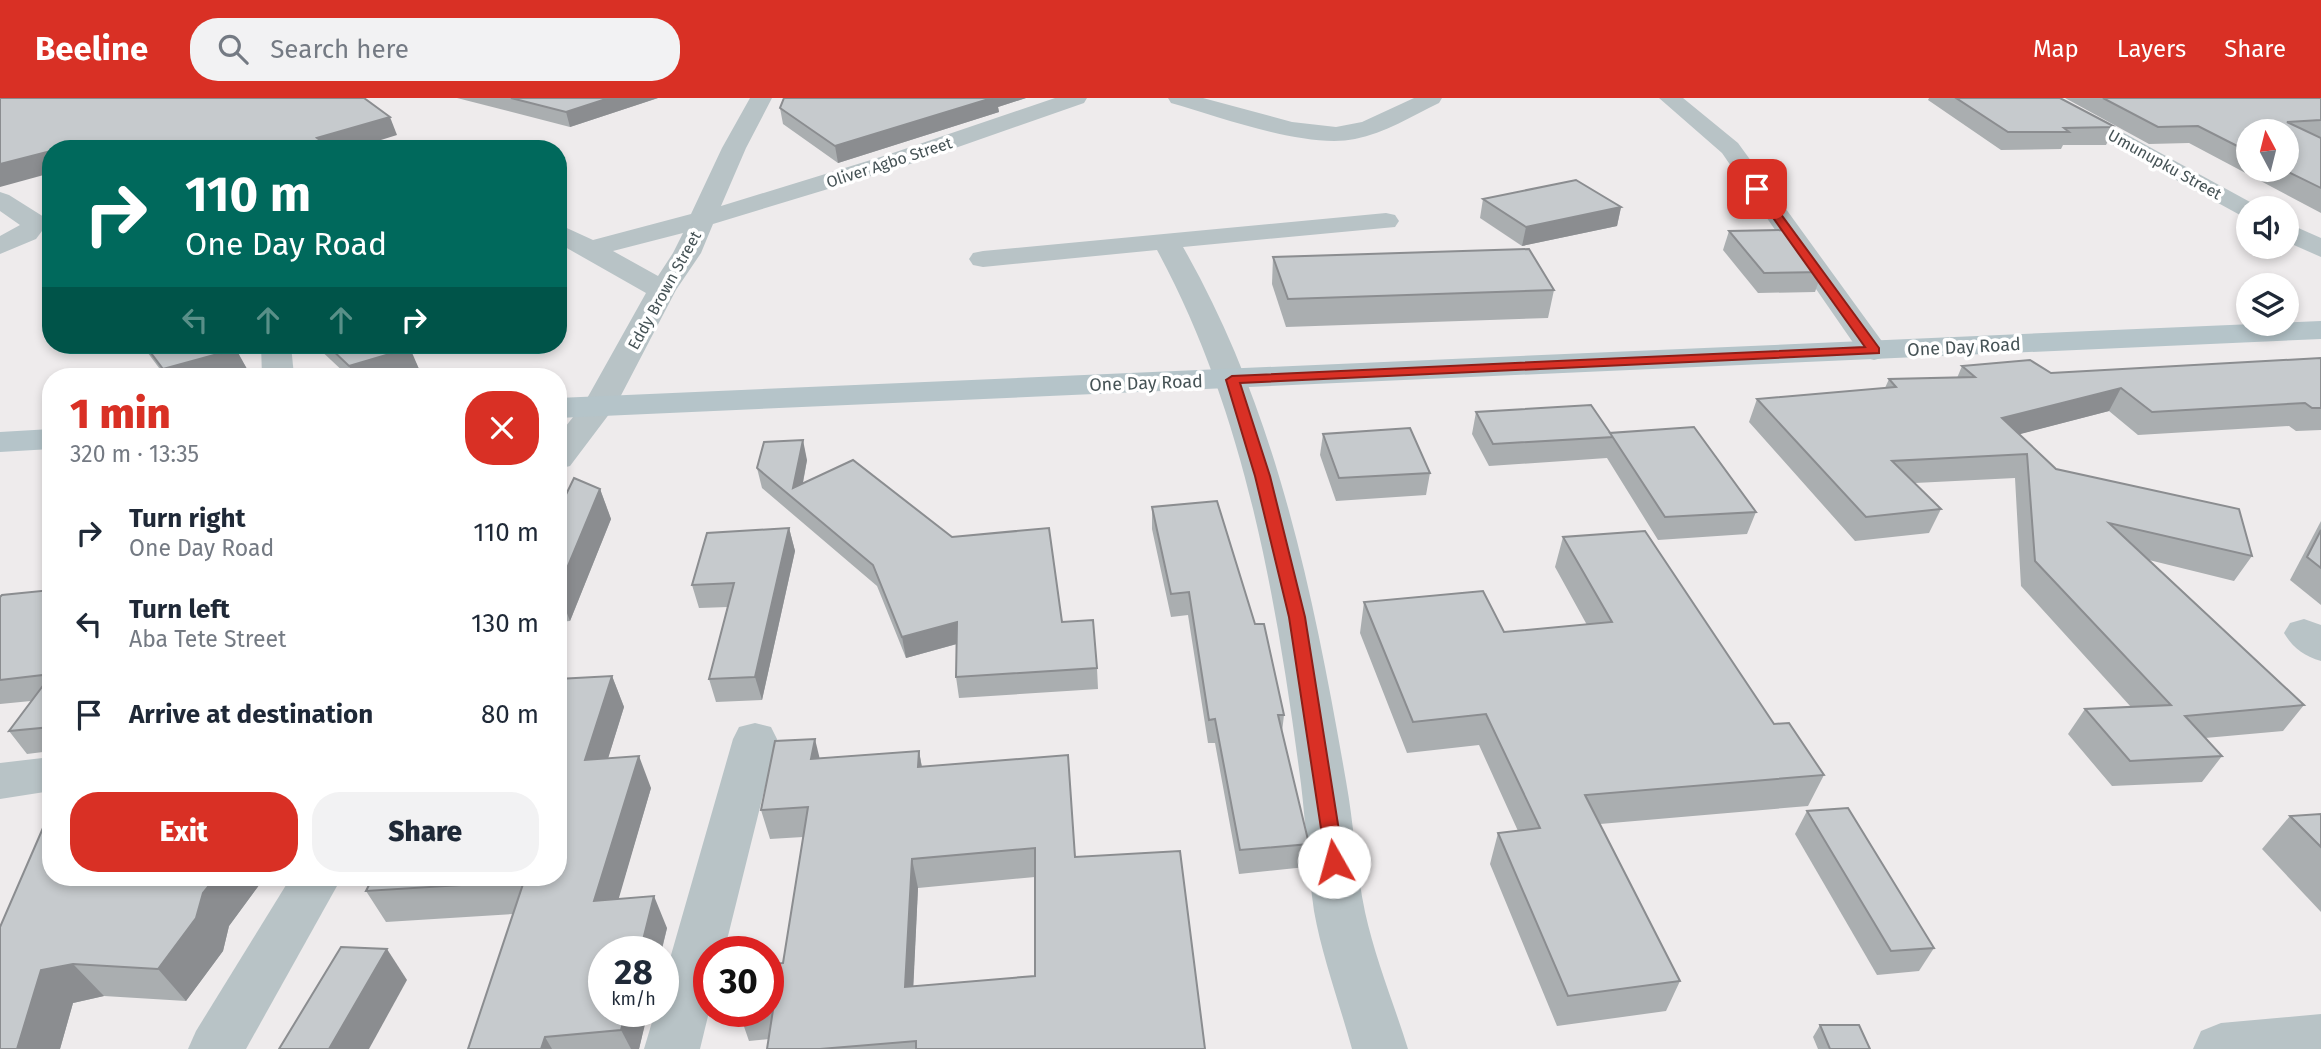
<!DOCTYPE html>
<html lang="en">
<head>
<meta charset="utf-8">
<style>
  :root { --surface:#fff; --page:#f2f2f3; --text:#1f2937; --muted:#747a83; --accent:#d93025 }
  body { margin:0; font-family:"Fira Sans",sans-serif; background:var(--page); color:var(--text); height:100vh; display:flex; flex-direction:column; font-size:26px; white-space:nowrap }
  * { box-sizing:border-box; margin:0 }
  p { font-size:23px; color:var(--muted) }
  .icon { flex:none; width:38px; height:38px; fill:none; stroke:currentColor; stroke-width:2; stroke-linecap:round; stroke-linejoin:round }
  .map { position:relative; flex:1; overflow:hidden }
  .sheet { position:absolute; left:42px; top:270px; width:525px; height:518px; display:flex; flex-direction:column; background:var(--surface); border-radius:28px; box-shadow:0 4px 10px #0003 }
  .sheet>* { flex:none }
  .top-card { position:absolute; left:42px; top:42px; width:525px; height:214px; border-radius:28px; box-shadow:0 4px 10px #0003; background:#00695c; color:#fff; overflow:hidden }
  .needle { width:46px; rotate:353deg }
  .fabs { position:absolute; left:2236px; top:21px; display:grid; gap:14px }
  .fabs a { display:grid; place-items:center; width:63px; height:63px; border-radius:50%; background:var(--surface); box-shadow:0 4px 10px #0003; font-size:35px }
  .speed { position:absolute; left:588px; top:838px; display:flex; gap:14px; font-size:35px; font-weight:700; text-align:center }
  .speed>* { display:grid; place-content:center; width:91px; height:91px; border-radius:50%; background:var(--surface); box-shadow:0 4px 10px #0003; line-height:1 }
  .speed small { font-size:18px; font-weight:400 }
  .speed .limit { border:10px solid #d22; background:#fff; color:#111 }
  .pin { position:absolute; display:grid; place-items:center; width:60px; height:60px; color:#fff; margin:-30px; border-radius:14px; box-shadow:0 4px 10px #0006 }
  .me { position:absolute; width:77px; margin:-38px; rotate:353deg; stroke-linejoin:round; filter:drop-shadow(0 0 5px #0008) }
  .turn { display:flex; align-items:center; gap:24px; height:147px; padding:0 28px; font-size:32px }
  .turn .icon { width:91px; height:91px; stroke-width:2.5 }
  .turn b { display:block; font-size:49px; line-height:60px }
  .lanes { display:flex; align-items:center; height:66px; padding:0 28px; background:#0003; justify-content:center; gap:35px; direction:ltr }
  .lanes .off { opacity:.35 }
  .round { display:grid; place-items:center; flex:none; width:74px; height:74px; border-radius:28px; background:var(--page) }
  .headline { display:flex; align-items:center; justify-content:space-between; height:119px; padding:0 28px }
  h1 { font-size:42px; font-weight:800; line-height:52px; color:var(--accent) }
  .primary-button { display:flex; gap:14px; margin-top:auto; padding:14px 28px }
  .primary-button a { flex:1; height:80px; border-radius:28px; background:var(--accent); color:#fff; font-size:28px; font-weight:800; line-height:80px; text-align:center }
  .primary-button a+a { background:var(--page); color:var(--text) }
  ul { padding:0; list-style:none }
  li { display:flex; align-items:center; gap:21px; height:91px; padding:0 28px }
  li div { flex:1 }
  li b { display:block; font-size:26px }
  li em { font-style:normal }
  header { display:flex; align-items:center; gap:42px; box-sizing:border-box; height:98px; padding:0 35px; background:var(--accent); color:#fff }
  header strong { font-size:33px }
  nav { display:flex; gap:38px; margin-inline-start:auto; font-size:24px }
  .search { width:490px; height:63px; background:var(--page); display:flex; align-items:center; gap:18px; box-sizing:border-box; padding:0 24px; border-radius:28px; color:var(--muted); font-size:26px }
  .map>svg:first-child { display:block }
  .lines { fill:none; stroke-linecap:round; stroke-linejoin:round }
  .street { fill:#b8c3c6; fill-rule:evenodd }
  .secondary { fill:#b5c4c9; fill-rule:evenodd }
  .wall { fill:#aaaeb0; fill-rule:evenodd }
  .shaded-wall { fill:#8b8d90 }
  .building { fill:#c6cacd; stroke:#8b8d90; stroke-width:2; fill-rule:evenodd }
  .route { fill:#d93025; stroke:#8d1f18; stroke-width:2 }
  .labels { text-anchor:middle; stroke-width:7; stroke-linejoin:round; paint-order:stroke }
  .far-street-label { font-size:16px; fill:#465356; stroke:#fff }
  .street-label { font-size:18px; fill:#465356; stroke:#fff }
</style>
</head>
<body>
<header>
<strong>Beeline</strong>
<div class="search"><svg class="icon" aria-label="search" viewBox="0 0 24 24"><circle cx="10" cy="10" r="6"/><path d="M15 15l6 6"/></svg>Search here</div>
<nav><a>Map</a><a>Layers</a><a>Share</a></nav>
</header>
<div class="map">
<svg width="2321" height="951" viewBox="0 0 2321 951">
  <rect width="100%" height="100%" fill="#eeebec"/>
  <g class="lines">
    <g class="street">
      <path d="M750,0H772L746,50L721,108L887,57L1055,0H1087L1084,5L904,68L713,126L701,155L676,192L616,307L570,368L558,371V338L585,304L646,195L558,145V126L593,142L691,116L722,50ZM683,135L673,155L658,178L613,153Z"/>
      <path d="M1168,0H1203L1292,24L1336,29L1362,24L1414,0H1442L1439,5C1412,18 1385,35 1355,41C1306,51 1220,19 1171,5Z"/>
      <polygon points="1659,0 1683,0 1738,45 1889,253 1885,259 1874,262 1863,259 1722,55"/>
      <polygon points="2033,0 2060,0 2261,110 2249,110 2249,120 2240,117 2036,5"/>
      <polygon points="0,94 9,97 44,119 48,125 36,141 0,156 0,138 20,127 0,113"/>
      <path d="M1386,115L1395,117L1399,123L1395,129L1183,149C1277,313 1314,499 1346,683C1354,727 1356,771 1365,814C1375,860 1394,906 1408,951H1352C1340,907 1322,858 1314,813C1308,771 1306,728 1301,686C1277,504 1246,316 1157,152L983,169L973,167L969,161L973,155L983,153Z"/>
      <polygon points="2287,125 2321,140 2321,159 2287,144"/>
      <polygon points="261,247 291,247 294,278 262,278"/>
      <path d="M2304,521L2321,527V563C2304,558 2293,550 2284,535L2290,525Z"/>
      <polygon points="755,625 771,629 777,641 724,854 709,854 709,914 700,951 644,951 655,914 663,914 663,885 733,641 739,629"/>
      <polygon points="51,659 51,693 0,701 0,665"/>
      <polygon points="291,779 342,779 246,951 188,951 196,933"/>
      <polygon points="2321,916 2321,951 2193,951 2201,933 2221,925"/>
    </g>
    <g class="secondary">
      <polygon points="2321,223 2321,241 558,320 558,300"/>
      <polygon points="51,331 51,351 0,354 0,334"/>
    </g>
  </g>
  <g class="wall">
    <polygon points="457,0 658,0 570,29"/>
    <polygon points="784,0 1026,0 998,9 999,14 838,65 783,26 780,10"/>
    <polygon points="1929,0 2060,0 2115,29 2106,47 2063,47 2061,51 2001,52 1928,2"/>
    <path d="M2065,0H2321V39H2319L2321,40V115L2189,45L2149,46ZM2249,33L2287,72H2249Z"/>
    <polygon points="1483,101 1621,109 1617,128 1522,148 1480,120"/>
    <polygon points="1729,133 1822,174 1815,194 1758,195 1723,152"/>
    <polygon points="1273,159 1554,192 1548,220 1286,229 1272,186"/>
    <polygon points="142,247 233,247 247,271 223,278 165,278"/>
    <polygon points="315,247 407,247 419,271 395,278 348,278"/>
    <polygon points="2321,260 2321,332 2296,333 2289,328 2138,337 2109,313 2019,336 2056,371 2252,458 2234,483 2149,462 2304,607 2283,633 2205,640 2222,658 2202,684 2112,688 2068,636 2085,611 2131,609 2021,488 2015,380 1915,385 1941,411 1929,435 1855,443 1749,324 1757,301 1885,290 1889,281 1957,280 1962,268 2051,275"/>
    <polygon points="1476,314 1610,335 1756,414 1747,436 1658,442 1607,360 1489,368 1472,336"/>
    <polygon points="1323,336 1430,375 1426,397 1336,403 1320,357"/>
    <polygon points="807,362 803,385 1062,524 1097,570 1098,591 959,600 956,579 957,546 906,560 877,488 762,390 757,370"/>
    <polygon points="600,391 611,421 570,523 558,524 558,413"/>
    <polygon points="1152,409 1255,526 1284,617 1282,634 1309,746 1306,769 1239,776 1215,645 1208,645 1188,517 1171,519 1152,431"/>
    <polygon points="2321,423 2321,507 2290,482"/>
    <polygon points="789,430 795,453 762,602 716,604 709,581 728,509 699,510 692,487"/>
    <polygon points="1563,439 1774,626 1824,677 1808,708 1600,726 1680,883 1666,913 1557,928 1490,766 1498,735 1518,733 1479,647 1407,655 1360,535 1364,504 1504,534 1587,527 1555,469"/>
    <polygon points="51,492 51,653 27,656 9,633 31,603 0,606 0,499"/>
    <polygon points="612,578 624,609 608,660 651,690 618,801 667,830 639,951 468,951 513,816 386,824 366,793"/>
    <path d="M919,653L922,669L1075,759L1205,951H767L769,941L749,943L739,914H768V866L783,865L803,739L770,741L761,712L819,660ZM1035,779V878L913,888L918,790Z"/>
    <polygon points="1807,713 1934,850 1919,873 1877,877 1795,736"/>
    <polygon points="2321,716 2321,814 2262,751 2290,718"/>
    <polygon points="51,779 265,779 229,828 223,853 186,903 104,898 73,905 60,951 0,951"/>
    <polygon points="1820,927 1870,951 1818,951 1813,939"/>
  </g>
  <g class="shaded-wall">
    <polygon points="609,0 658,0 570,29 566,14"/>
    <polygon points="990,0 1026,0 998,9 999,14 838,65 835,48"/>
    <polygon points="390,19 397,37 352,51 303,51 317,40"/>
    <polygon points="86,44 90,51 59,51"/>
    <polygon points="51,53 51,75 0,89 0,66"/>
    <polygon points="1621,109 1617,128 1522,148 1526,129"/>
    <polygon points="410,250 419,271 395,278 354,278 349,268"/>
    <polygon points="236,251 247,271 223,278 168,278 163,271"/>
    <polygon points="2121,290 2109,313 1990,344 2002,320"/>
    <polygon points="803,342 807,362 799,405 793,390"/>
    <polygon points="600,391 611,421 570,523 558,492"/>
    <polygon points="789,430 795,453 762,602 755,579"/>
    <polygon points="957,524 960,545 906,560 902,539"/>
    <polygon points="612,578 624,609 598,693 585,662"/>
    <polygon points="815,641 822,670 811,661"/>
    <polygon points="919,653 924,682 918,669"/>
    <polygon points="639,658 651,690 609,834 594,803"/>
    <polygon points="912,761 918,790 912,917 905,889"/>
    <polygon points="216,779 265,779 229,828 223,853 186,903 158,871 203,795"/>
    <polygon points="654,798 667,830 661,854 640,854"/>
    <polygon points="387,851 407,882 369,951 329,951"/>
    <polygon points="73,866 104,898 73,905 60,951 17,951 41,872"/>
    <polygon points="626,914 648,914 639,951 631,951 621,932"/>
    <polygon points="545,939 552,951 541,951"/>
  </g>
  <g class="building">
    <polygon points="0,0 364,0 390,19 317,40 324,45 303,51 89,51 86,44 59,51 51,51 51,53 0,66"/>
    <polygon points="511,0 609,0 566,14"/>
    <polygon points="784,0 992,0 835,48 780,10"/>
    <polygon points="1956,0 2060,0 2115,29 2064,30 2069,34 2008,34"/>
    <polygon points="2103,0 2321,0 2321,22 2287,24 2321,40 2321,90 2284,72 2287,72 2287,33 2249,33 2249,54 2198,28 2158,29"/>
    <polygon points="1576,82 1621,109 1526,129 1483,101"/>
    <polygon points="1786,132 1822,174 1764,175 1729,133"/>
    <polygon points="1529,151 1554,192 1288,201 1273,159"/>
    <polygon points="145,247 233,247 236,251 163,271"/>
    <polygon points="327,247 407,247 410,250 349,268"/>
    <polygon points="2321,260 2321,310 2312,310 2305,305 2152,314 2121,290 2002,320 2056,371 2239,411 2252,458 2109,425 2304,607 2185,618 2222,658 2130,663 2085,611 2171,607 2035,463 2027,356 1892,363 1941,411 1866,419 1757,301 1896,289 1889,281 1975,279 1962,268 2030,262 2051,275"/>
    <polygon points="1591,307 1613,339 1493,346 1476,314"/>
    <polygon points="1694,329 1756,414 1665,419 1610,335"/>
    <polygon points="1410,330 1430,375 1339,380 1323,336"/>
    <polygon points="803,342 793,390 853,362 952,439 1049,430 1062,524 1093,522 1097,570 956,579 957,524 902,539 873,467 757,370 764,344"/>
    <polygon points="574,380 600,391 558,492 558,413"/>
    <polygon points="1217,403 1255,526 1264,526 1284,617 1278,617 1309,746 1240,752 1215,621 1209,622 1189,494 1171,496 1152,409"/>
    <polygon points="789,430 755,579 709,581 734,485 692,487 707,435"/>
    <polygon points="2321,432 2321,470 2307,459"/>
    <polygon points="1645,433 1774,626 1789,625 1824,677 1585,697 1680,883 1568,898 1498,735 1540,730 1486,616 1413,624 1364,504 1483,493 1504,534 1612,524 1563,439"/>
    <polygon points="51,492 51,576 0,582 0,499 2,497"/>
    <polygon points="51,577 51,629 9,633"/>
    <polygon points="612,578 585,662 639,658 594,803 654,798 640,854 604,854 604,914 626,914 621,932 545,939 541,951 468,951 524,783 366,793 373,779 558,779 558,581"/>
    <path d="M815,641L811,661L919,653L918,669L1068,657L1075,759L1180,753L1205,951H916V943L820,951H767L773,912H768V866L783,865L808,709L761,712L775,643ZM1035,750V878L905,889L912,761Z"/>
    <polygon points="1848,710 1934,850 1891,853 1807,713"/>
    <polygon points="2321,716 2321,749 2290,718"/>
    <polygon points="51,722 51,779 216,779 203,795 196,820 158,871 73,866 41,872 17,951 0,951 0,829 46,723"/>
    <polygon points="341,849 387,851 329,951 279,951"/>
    <polygon points="1820,927 1859,927 1870,951 1830,951"/>
  </g>
  <polygon class="route" points="1754,89 1761,89 1879,250 1879,255 1240,285 1270,378 1305,519 1344,764 1341,770 1334,772 1327,770 1289,519 1255,378 1226,282 1232,278 1865,249 1754,93"/>
  <g class="labels">
    <g class="far-street-label">
      <text transform="translate(889 64) rotate(-18)" y="6">Oliver Agbo Street</text>
      <text transform="translate(2165 66) rotate(29)" y="6">Umunupku Street</text>
      <text transform="translate(664 192) rotate(-61)" y="6">Eddy Brown Street</text>
    </g>
    <g class="street-label">
      <text transform="translate(1964 249) rotate(-3)" y="6">One Day Road</text>
      <text transform="translate(1146 285) rotate(-2)" y="6">One Day Road</text>
    </g>
  </g>
</svg>
<div class="fabs">
<a><svg class="needle" viewBox="-14 -14 28 28"><path d="M0-13l5 13h-10z" fill="#e53935"/><path d="M0 13l5-13h-10z" fill="#747a83"/></svg></a>
<a><svg class="icon" aria-label="sound" viewBox="0 0 24 24"><path d="M4 9h4l5-4v14l-5-4H4zM17 9q2 3 0 6"/></svg></a>
<a><svg class="icon" aria-label="layers" viewBox="0 0 24 24"><path d="M12 4l9 5-9 5-9-5zM3 14l9 5 9-5"/></svg></a>
</div>
<div class="speed"><div>28<small>km/h</small></div><div class="limit">30</div></div>
<div class="pin" style="left:1757px;top:91px;background:#d93025"><svg class="icon" aria-label="arrive" viewBox="0 0 24 24"><path d="M6 21V4h12l-3 4 3 4H6"/></svg></div>
<svg class="me" style="left:1334px;top:764px" viewBox="-20 -20 40 40"><circle r="19" fill="#fff"/><path d="M0-13L10 11 0 6-10 11z" fill="#d93025"/></svg>
<div class="top-card">
<div class="turn"><svg class="icon" aria-label="right" viewBox="0 0 24 24"><path d="M7 20v-9h11M14 6l5 5-5 5"/></svg><div><b>110 m</b>One Day Road</div></div>
<div class="lanes"><svg class="icon off" aria-label="left" viewBox="0 0 24 24"><path d="M17 20v-9H6M10 6l-5 5 5 5"/></svg><svg class="icon off" aria-label="ahead" viewBox="0 0 24 24"><path d="M12 20V5M6 11l6-6 6 6"/></svg><svg class="icon off" aria-label="ahead" viewBox="0 0 24 24"><path d="M12 20V5M6 11l6-6 6 6"/></svg><svg class="icon" aria-label="right" viewBox="0 0 24 24"><path d="M7 20v-9h11M14 6l5 5-5 5"/></svg></div>
</div>
<section class="sheet">
<div class="headline"><div><h1>1 min</h1><p>320 m · 13:35</p></div><a class="round" style="background:#d93025;color:#fff"><svg class="icon" aria-label="close" viewBox="0 0 24 24"><path d="M6 6l12 12M18 6L6 18"/></svg></a></div>
<ul>
<li><svg class="icon" aria-label="right" viewBox="0 0 24 24"><path d="M7 20v-9h11M14 6l5 5-5 5"/></svg><div><b>Turn right</b><p>One Day Road</p></div><em>110 m</em></li>
<li><svg class="icon" aria-label="left" viewBox="0 0 24 24"><path d="M17 20v-9H6M10 6l-5 5 5 5"/></svg><div><b>Turn left</b><p>Aba Tete Street</p></div><em>130 m</em></li>
<li><svg class="icon" aria-label="arrive" viewBox="0 0 24 24"><path d="M6 21V4h12l-3 4 3 4H6"/></svg><div><b>Arrive at destination</b></div><em>80 m</em></li>
</ul>
<div class="primary-button"><a>Exit</a><a>Share</a></div>
</section>
</div>
</body>
</html>
